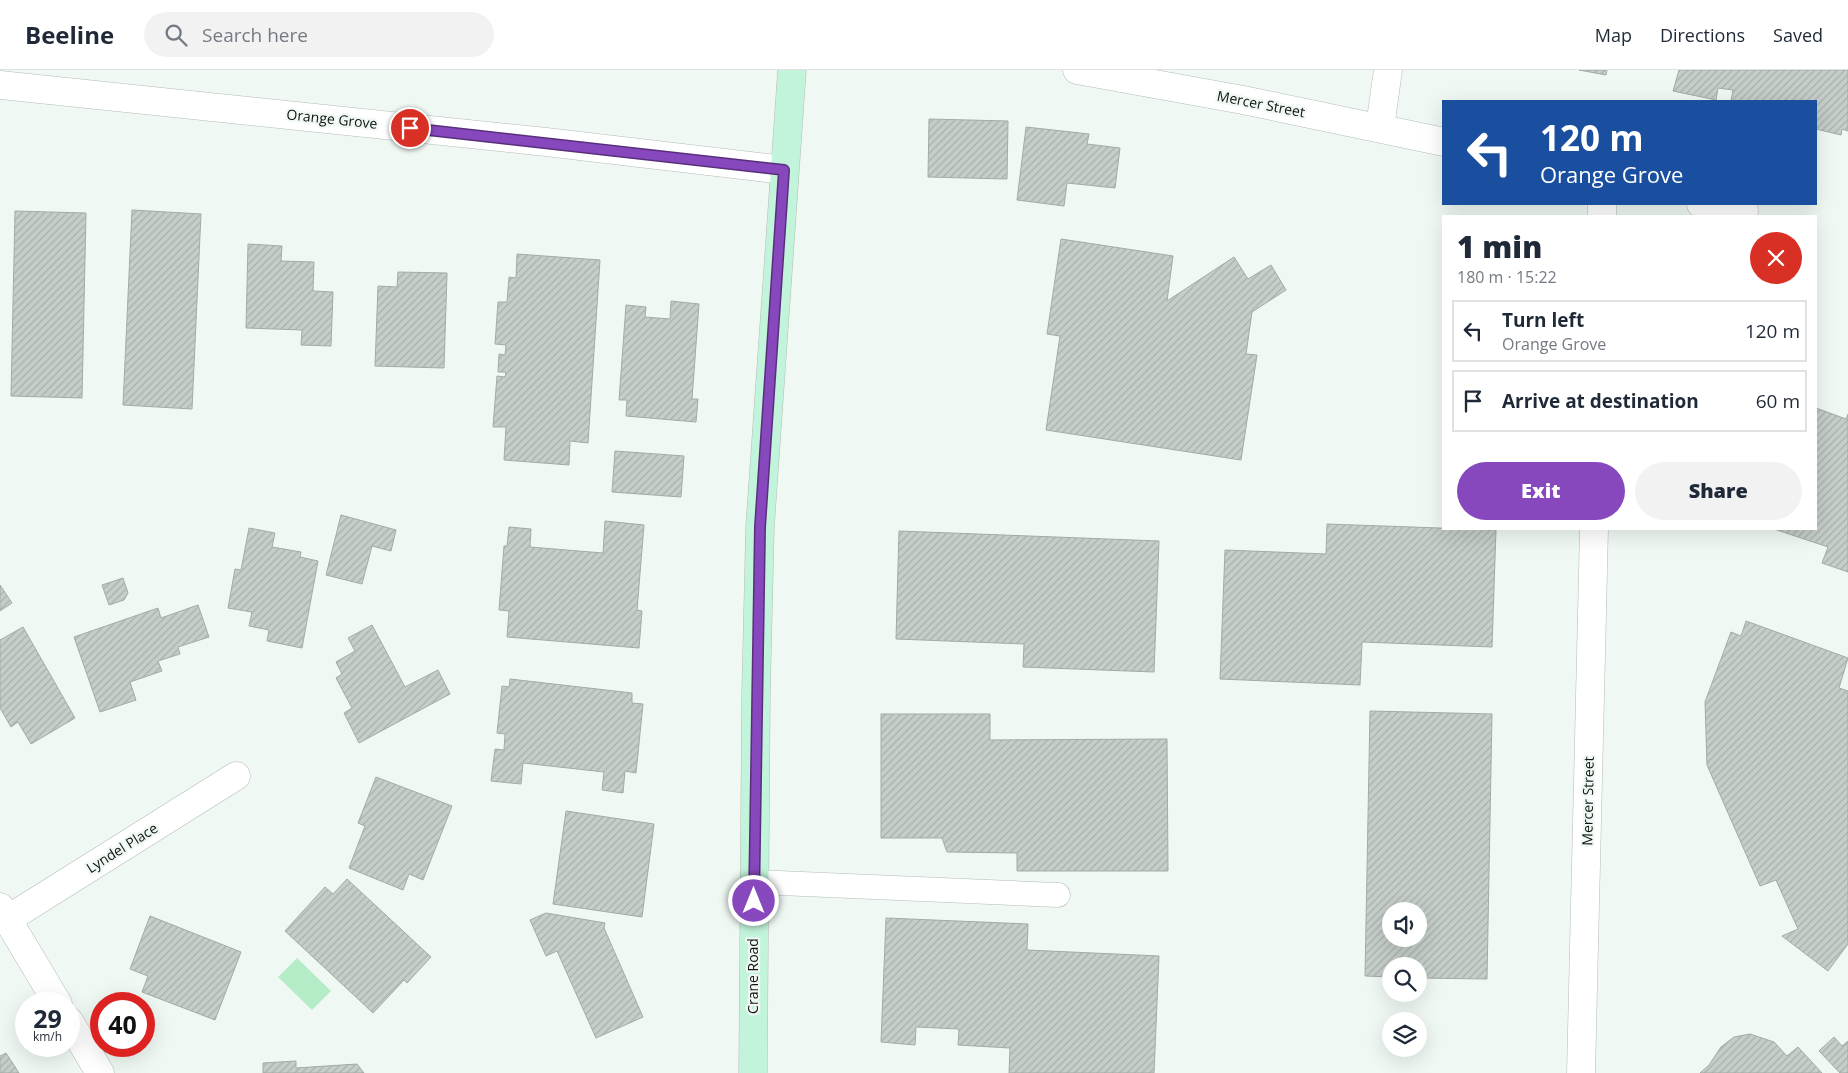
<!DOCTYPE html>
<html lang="en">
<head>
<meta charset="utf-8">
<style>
  :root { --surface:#fff; --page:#f2f2f3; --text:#1f2937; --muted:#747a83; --line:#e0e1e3; --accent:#8748bd }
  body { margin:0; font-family:"Open Sans",sans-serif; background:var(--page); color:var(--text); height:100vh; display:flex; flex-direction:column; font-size:19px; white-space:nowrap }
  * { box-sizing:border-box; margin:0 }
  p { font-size:16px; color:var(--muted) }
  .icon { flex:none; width:28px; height:28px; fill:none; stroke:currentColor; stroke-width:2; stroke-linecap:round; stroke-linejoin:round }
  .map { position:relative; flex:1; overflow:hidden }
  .details { position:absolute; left:1442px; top:145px; width:375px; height:315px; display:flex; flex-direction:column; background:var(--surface); border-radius:0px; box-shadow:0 5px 20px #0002 }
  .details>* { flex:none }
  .banner { position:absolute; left:1442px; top:30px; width:375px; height:105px; border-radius:0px; box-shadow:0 5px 20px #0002; background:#1a4fa0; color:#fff; overflow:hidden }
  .fabs { position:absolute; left:1382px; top:832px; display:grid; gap:10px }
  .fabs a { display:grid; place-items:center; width:45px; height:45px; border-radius:50%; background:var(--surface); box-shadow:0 5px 20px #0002; font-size:25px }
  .speed { position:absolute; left:15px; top:922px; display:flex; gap:10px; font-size:25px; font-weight:700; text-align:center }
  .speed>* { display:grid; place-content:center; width:65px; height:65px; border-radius:50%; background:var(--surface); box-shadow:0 5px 20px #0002; line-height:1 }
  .speed small { font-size:12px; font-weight:400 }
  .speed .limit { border:8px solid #d22; background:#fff; color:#111 }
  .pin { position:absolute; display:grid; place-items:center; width:42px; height:42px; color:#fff; margin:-21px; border:2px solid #fff; border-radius:50%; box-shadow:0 1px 5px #0007 }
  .me { position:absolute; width:55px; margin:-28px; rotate:0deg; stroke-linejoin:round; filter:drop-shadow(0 0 4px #0008) }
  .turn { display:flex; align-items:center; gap:18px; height:105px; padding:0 15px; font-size:22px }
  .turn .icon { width:65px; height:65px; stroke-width:2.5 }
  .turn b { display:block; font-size:35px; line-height:42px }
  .round { display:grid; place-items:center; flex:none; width:52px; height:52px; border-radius:26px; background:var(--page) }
  .head { display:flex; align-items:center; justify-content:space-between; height:85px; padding:0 15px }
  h1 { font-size:30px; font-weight:800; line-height:38px }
  .action { display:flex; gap:10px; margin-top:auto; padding:10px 15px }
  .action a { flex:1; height:58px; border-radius:30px; background:var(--accent); color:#fff; font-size:20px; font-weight:800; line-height:58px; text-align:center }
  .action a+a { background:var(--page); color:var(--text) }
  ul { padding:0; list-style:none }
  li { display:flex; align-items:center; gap:15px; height:62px; margin:0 10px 8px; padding:0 5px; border:2px solid var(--line); border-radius:0px }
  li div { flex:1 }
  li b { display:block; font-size:19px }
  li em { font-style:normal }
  header { display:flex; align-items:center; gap:30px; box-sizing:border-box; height:70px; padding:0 25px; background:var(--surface); border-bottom:1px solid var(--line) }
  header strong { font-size:24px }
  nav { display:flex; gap:28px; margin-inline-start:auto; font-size:18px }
  .search { width:350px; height:45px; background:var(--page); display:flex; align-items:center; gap:12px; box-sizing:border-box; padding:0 18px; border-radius:28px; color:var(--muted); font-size:19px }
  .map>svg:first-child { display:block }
  .water { fill:#b5ecc8 }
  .building { fill:url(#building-hatch); stroke:#a3aba6; fill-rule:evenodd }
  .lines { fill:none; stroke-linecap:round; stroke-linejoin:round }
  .lane-casing { stroke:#b4bcb7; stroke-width:25 }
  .street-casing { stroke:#b4bcb7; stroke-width:29 }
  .secondary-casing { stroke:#b4bcb7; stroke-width:29 }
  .lane { stroke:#fff; stroke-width:24 }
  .street { stroke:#fff; stroke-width:28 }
  .secondary { stroke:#c2f4db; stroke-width:28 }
  .route-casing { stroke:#582f7b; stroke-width:12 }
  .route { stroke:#8748bd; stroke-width:9 }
  .labels { text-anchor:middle; stroke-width:4.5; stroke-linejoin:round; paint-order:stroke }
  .street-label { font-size:14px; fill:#111412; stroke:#eff8f2 }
</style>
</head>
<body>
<header>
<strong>Beeline</strong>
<div class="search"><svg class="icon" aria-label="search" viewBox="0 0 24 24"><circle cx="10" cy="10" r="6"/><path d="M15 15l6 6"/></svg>Search here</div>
<nav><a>Map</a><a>Directions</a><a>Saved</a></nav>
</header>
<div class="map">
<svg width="1848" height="1003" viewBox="0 0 1848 1003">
  <defs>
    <pattern id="building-hatch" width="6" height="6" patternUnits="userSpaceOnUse" patternTransform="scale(1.25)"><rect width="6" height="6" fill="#c5cec8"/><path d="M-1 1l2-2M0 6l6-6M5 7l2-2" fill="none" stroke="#a8b0ab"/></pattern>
  </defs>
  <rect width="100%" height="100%" fill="#eff8f2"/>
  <polygon class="water" points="297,888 331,921 312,940 278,907"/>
  <g class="building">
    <polygon points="1579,0 1607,0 1606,5"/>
    <polygon points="1679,0 1848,0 1848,61 1842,59 1841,65 1816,59 1816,31 1731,31 1733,20 1718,18 1716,30 1673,21"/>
    <polygon points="929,49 1008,51 1007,109 928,107"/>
    <polygon points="1026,57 1089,64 1087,74 1120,78 1115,118 1067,113 1064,136 1017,130"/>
    <polygon points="132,140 201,144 192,339 123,335"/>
    <polygon points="15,141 86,143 82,328 11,326"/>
    <polygon points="1061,169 1173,186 1167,231 1234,187 1248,209 1271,195 1286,220 1252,242 1246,284 1257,285 1241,390 1046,360 1060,266 1047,264"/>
    <polygon points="248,174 282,176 281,191 314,192 313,221 333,222 331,276 301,275 302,260 246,258"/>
    <polygon points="517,184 600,190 588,373 570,371 569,395 504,390 506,357 493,357 497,306 505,307 506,302 498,302 499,284 505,285 506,275 495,274 498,232 507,232 509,207 516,208"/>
    <polygon points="398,202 447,203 444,298 375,296 378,216 397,217"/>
    <polygon points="671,231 699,234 692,329 698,329 696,352 626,346 627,330 619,330 626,235 646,237 645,247 670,249"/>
    <polygon points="1816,338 1846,349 1848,344 1848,502 1822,493 1828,477 1774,459 1816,459"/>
    <polygon points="615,381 684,386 681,427 612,422"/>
    <polygon points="341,445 396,460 391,481 372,476 362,514 326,505"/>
    <polygon points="605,451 644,455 637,540 642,541 639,578 507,567 509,541 499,540 504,476 507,476 509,457 531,459 530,477 603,483"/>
    <polygon points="1327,454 1496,460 1492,577 1362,572 1360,615 1220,609 1225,480 1326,484"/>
    <polygon points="249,458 275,463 272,477 301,482 300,487 318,491 302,578 267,571 269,560 249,556 252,542 228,538 235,499 241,500"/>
    <polygon points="899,461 1159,471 1154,602 1023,597 1024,574 896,569"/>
    <polygon points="123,508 128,523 124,530 109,535 102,515"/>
    <polygon points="0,515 12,533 0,541"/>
    <polygon points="198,535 209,567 178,577 180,584 158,591 162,601 130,612 136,630 100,642 74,567 158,538 161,548"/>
    <polygon points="1746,551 1848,588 1839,618 1848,621 1848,874 1828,901 1782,866 1798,859 1776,810 1760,816 1707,695 1705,632 1731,562 1741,566"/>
    <polygon points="372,555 405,617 438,600 450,624 359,673 344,643 352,638 336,608 342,604 336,592 355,581 348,568"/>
    <polygon points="23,557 75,648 31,674 18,652 11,657 0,638 0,570"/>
    <polygon points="510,609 632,623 632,633 643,634 636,703 625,701 623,723 602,720 604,702 523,693 521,714 491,711 495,679 504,680 505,664 497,663 502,616 509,617"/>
    <path d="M1370,641L1492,644L1487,909L1419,908V896H1391V907L1365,906ZM1391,841H1419V869H1391Z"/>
    <polygon points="881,644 990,644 990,670 1167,669 1168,801 1017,801 1017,783 947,782 942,768 881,768"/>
    <polygon points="376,707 452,736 423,810 409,804 403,820 349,798 365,756 358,753"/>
    <polygon points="566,741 654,754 642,847 553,834"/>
    <polygon points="347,809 431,887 407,913 404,910 373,943 285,861 325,817 333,824"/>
    <polygon points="546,843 605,853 604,858 643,947 596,968 557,881 546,886 530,850"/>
    <polygon points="150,846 241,882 215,950 142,922 148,906 130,899"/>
    <polygon points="886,848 1028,854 1027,880 1159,886 1154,1003 1009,1003 1010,978 958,975 959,959 916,957 915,975 881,972"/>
    <polygon points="1750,964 1774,972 1787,986 1798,977 1822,1003 1700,1003 1709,995 1721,977 1734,967"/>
    <polygon points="1834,967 1842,976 1848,971 1848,1003 1840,1003 1819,981"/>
    <polygon points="6,983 19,1003 0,1003 0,986"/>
    <polygon points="296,991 296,998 357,994 364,1003 263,1003 263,993"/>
  </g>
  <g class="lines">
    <defs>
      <polyline id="lane" points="754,812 1058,825"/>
      <g id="street">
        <polyline points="1077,0 1243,30 1444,72"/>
        <polyline points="0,15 546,72 784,100"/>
        <polyline points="1380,57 1388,0"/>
        <polyline points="1701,134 1744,141"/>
        <polyline points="1602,146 1602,134"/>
        <polyline points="0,837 58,934"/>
        <polyline points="8,849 236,706"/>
        <polyline points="69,951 100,1003"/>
        <polyline points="1581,1003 1594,459"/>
      </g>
      <polyline id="secondary" points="753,1003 756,623 760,457 792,0"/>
    </defs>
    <use href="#lane" class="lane-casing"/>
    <use href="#street" class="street-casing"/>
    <use href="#secondary" class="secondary-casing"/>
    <use href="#lane" class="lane"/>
    <use href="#street" class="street"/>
    <use href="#secondary" class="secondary"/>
  </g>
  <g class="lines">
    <defs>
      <polyline id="route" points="410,58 784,100 760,457 754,831"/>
    </defs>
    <use href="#route" class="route-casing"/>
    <use href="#route" class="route"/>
  </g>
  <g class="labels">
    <g class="street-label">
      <text transform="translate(1261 34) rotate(11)" y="5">Mercer Street</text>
      <text transform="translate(332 49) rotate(6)" y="5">Orange Grove</text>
      <text transform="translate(1588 731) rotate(-89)" y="5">Mercer Street</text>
      <text transform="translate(122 778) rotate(-32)" y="5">Lyndel Place</text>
      <text transform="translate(753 906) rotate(-90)" y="5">Crane Road</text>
    </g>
  </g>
</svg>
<div class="fabs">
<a><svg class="icon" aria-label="sound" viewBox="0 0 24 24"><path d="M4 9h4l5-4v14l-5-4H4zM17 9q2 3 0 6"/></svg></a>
<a><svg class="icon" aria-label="search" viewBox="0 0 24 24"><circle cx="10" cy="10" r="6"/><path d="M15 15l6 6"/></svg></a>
<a><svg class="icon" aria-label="layers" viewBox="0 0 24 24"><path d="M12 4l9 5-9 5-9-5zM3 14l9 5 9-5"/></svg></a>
</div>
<div class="speed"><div>29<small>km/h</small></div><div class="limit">40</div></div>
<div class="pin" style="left:410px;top:58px;background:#d93025"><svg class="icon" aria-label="arrive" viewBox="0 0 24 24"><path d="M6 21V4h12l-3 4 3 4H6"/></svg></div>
<svg class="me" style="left:754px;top:831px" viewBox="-20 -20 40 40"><circle r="17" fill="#8748bd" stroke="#fff" stroke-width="3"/><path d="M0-11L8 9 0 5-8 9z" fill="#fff"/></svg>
<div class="banner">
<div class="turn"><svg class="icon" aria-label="left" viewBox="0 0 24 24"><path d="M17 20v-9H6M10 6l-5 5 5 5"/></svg><div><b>120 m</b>Orange Grove</div></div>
</div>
<section class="details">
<div class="head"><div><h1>1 min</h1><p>180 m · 15:22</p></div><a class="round" style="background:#d93025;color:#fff"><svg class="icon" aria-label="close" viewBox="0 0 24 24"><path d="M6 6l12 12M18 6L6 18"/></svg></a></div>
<ul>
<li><svg class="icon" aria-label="left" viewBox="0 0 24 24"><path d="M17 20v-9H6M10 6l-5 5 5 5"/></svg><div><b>Turn left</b><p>Orange Grove</p></div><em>120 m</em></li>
<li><svg class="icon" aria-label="arrive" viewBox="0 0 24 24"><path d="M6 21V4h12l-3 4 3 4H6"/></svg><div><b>Arrive at destination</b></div><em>60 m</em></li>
</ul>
<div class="action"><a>Exit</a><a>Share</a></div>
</section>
</div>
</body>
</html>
